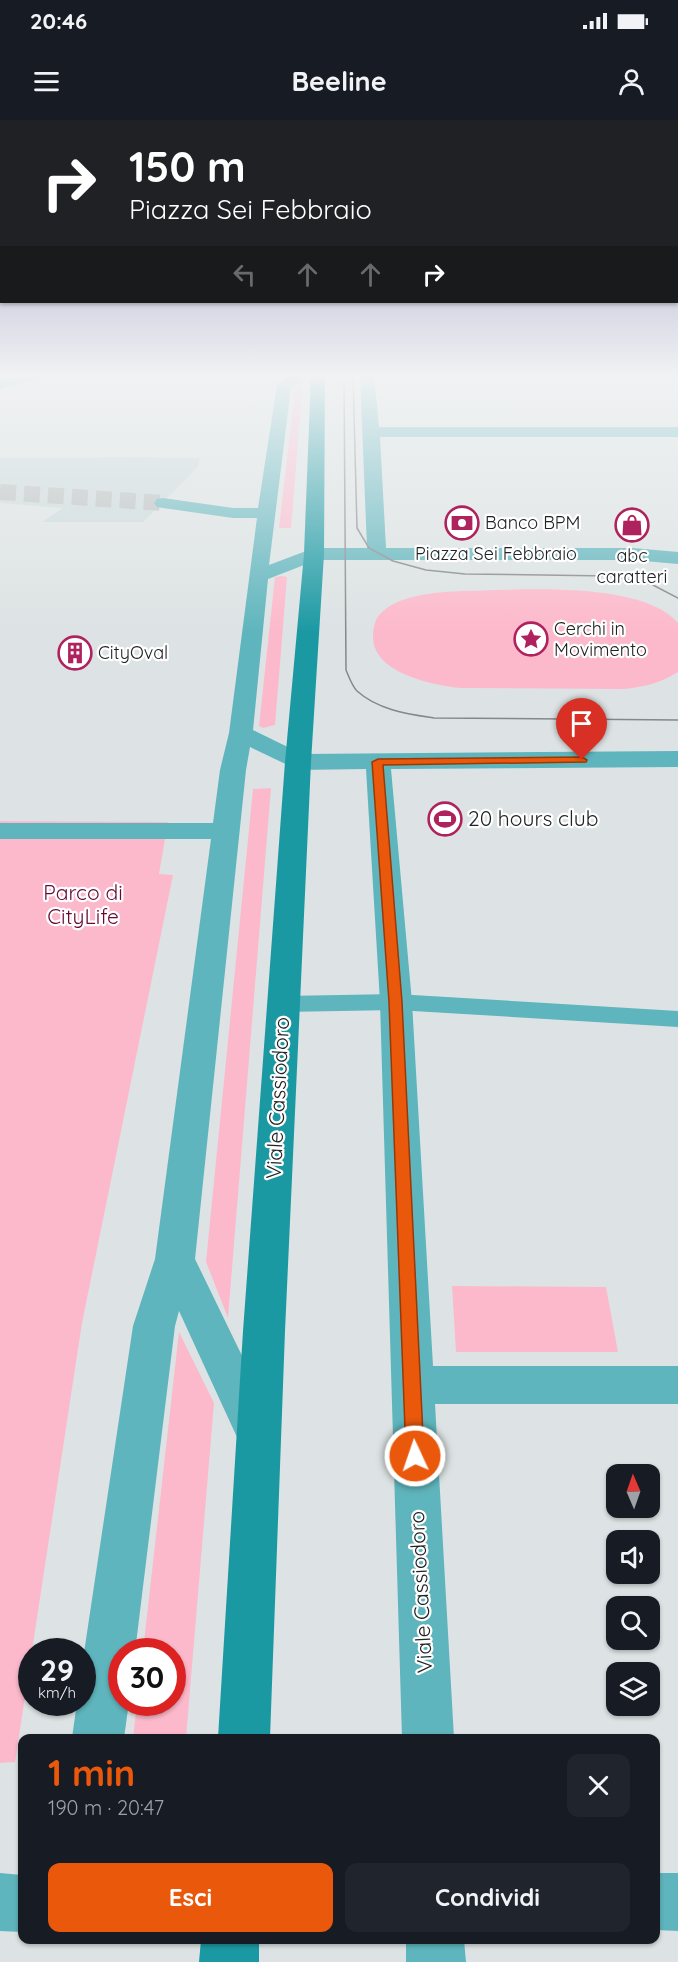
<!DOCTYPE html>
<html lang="it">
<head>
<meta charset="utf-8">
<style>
  :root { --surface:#171b24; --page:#20242c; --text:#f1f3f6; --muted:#9ea1a6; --accent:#ea580c }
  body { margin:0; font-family:Quicksand,sans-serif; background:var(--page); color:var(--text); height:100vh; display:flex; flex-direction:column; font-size:22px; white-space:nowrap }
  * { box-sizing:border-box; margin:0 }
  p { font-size:20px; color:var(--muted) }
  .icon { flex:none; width:33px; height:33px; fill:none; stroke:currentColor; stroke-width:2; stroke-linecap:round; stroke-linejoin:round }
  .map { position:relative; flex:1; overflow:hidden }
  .panel { position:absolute; left:18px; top:1614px; width:642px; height:210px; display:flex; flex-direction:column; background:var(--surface); border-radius:12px; box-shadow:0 2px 4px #0004 }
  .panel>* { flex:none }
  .hud { position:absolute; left:0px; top:0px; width:678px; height:183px; box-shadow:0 2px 4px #0004; background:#202124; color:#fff; overflow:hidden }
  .needle { width:39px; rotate:358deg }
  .tools { position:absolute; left:606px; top:1344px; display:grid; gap:12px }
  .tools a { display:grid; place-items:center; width:54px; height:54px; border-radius:12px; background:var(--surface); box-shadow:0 2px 4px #0004; font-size:30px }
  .speed { position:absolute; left:18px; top:1518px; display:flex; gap:12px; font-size:30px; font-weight:700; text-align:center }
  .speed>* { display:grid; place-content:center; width:78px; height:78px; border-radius:50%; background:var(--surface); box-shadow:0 2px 4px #0004; line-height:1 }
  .speed small { font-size:15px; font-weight:400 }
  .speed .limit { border:9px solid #d22; background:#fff; color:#111 }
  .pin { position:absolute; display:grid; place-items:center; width:51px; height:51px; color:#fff; margin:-62px -26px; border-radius:50% 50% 50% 0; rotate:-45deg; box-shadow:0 0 6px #0007 }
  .pin .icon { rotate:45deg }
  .me { position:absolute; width:66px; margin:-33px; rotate:357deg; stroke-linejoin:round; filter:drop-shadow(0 0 4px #0008) }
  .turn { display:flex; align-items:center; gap:21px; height:126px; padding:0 30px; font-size:27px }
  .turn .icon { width:78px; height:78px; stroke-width:2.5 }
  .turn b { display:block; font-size:42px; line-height:51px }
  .lanes { display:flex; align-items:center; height:57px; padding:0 30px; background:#0003; justify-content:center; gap:30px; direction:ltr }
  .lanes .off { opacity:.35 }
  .round { display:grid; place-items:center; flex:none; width:63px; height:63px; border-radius:12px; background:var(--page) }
  .headline { display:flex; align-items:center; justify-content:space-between; height:102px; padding:0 30px }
  h1 { font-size:36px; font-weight:800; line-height:45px; color:var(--accent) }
  .primary-button { display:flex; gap:12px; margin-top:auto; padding:12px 30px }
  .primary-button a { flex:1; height:69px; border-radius:12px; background:var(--accent); color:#fff; font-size:24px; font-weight:800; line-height:69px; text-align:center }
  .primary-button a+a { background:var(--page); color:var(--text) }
  .status { display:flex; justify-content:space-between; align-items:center; height:42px; padding:0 30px; background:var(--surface); direction:ltr }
  .status svg { height:16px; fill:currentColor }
  header { display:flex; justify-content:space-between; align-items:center; height:78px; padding:0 30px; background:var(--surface); font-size:27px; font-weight:800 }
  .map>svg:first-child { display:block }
  .built { fill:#c9d8da }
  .green { fill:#fdb9cc }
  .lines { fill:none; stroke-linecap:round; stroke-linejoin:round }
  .street-tunnel { stroke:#b7bcbd; stroke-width:16; stroke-dasharray:16 8; stroke-linecap:butt }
  .lane { fill:#5fb5bd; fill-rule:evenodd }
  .street { fill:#5fb5bd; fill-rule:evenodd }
  .secondary { fill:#1b99a3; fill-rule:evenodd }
  .tram { stroke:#848889; stroke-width:1.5 }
  .route { fill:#ea580c; stroke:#983908; stroke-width:1.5 }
  .labels { text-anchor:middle; stroke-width:4.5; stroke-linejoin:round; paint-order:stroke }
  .far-poi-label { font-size:18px; fill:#202223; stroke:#fff; text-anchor:start }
  .far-street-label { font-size:18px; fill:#202223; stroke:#fff }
  .poi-label { font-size:21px; fill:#202223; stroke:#fff; text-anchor:start }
  .park-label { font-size:21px; fill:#650a33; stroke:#fff }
  .street-label { font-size:21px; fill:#202223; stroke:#fff }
</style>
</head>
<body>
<div class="status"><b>20:46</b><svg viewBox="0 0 49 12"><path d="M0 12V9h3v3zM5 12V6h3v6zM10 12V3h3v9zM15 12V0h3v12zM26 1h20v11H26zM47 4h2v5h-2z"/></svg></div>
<header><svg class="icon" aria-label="menu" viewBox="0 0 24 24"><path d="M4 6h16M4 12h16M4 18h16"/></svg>Beeline<svg class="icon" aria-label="person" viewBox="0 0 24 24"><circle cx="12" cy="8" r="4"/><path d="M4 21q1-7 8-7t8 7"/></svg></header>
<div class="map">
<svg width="678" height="1842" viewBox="0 0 678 1842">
  <rect width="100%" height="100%" fill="#dde3e4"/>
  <polygon class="built" points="0,338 140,337 200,338 198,347 143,402 42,402 63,388 0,383"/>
  <g class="green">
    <polygon points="303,259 291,408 279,408 296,261"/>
    <polygon points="282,456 287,457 275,605 263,608 259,606 275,457"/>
    <path d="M464,471C516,470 642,460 678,503V552C661,563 643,567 624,569L461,568C433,565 372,553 373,516C373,509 375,499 380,494C399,474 438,472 464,471Z"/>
    <polygon points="271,668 228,1198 206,1142 253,669"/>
    <polygon points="0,701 168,702 159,754 173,755 82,1203 15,1642 0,1643"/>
    <polygon points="452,1166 606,1167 618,1232 456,1232"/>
    <polygon points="179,1212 214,1283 186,1618 133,1618 137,1583 172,1582 172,1532 143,1531"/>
  </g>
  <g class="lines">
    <polyline class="street-tunnel" points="0,372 163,383"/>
    <polygon class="lane" points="396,874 678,891 678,907 396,890 284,892 276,890 272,884 276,878 284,876"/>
    <g class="street">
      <polygon points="20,254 43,254 41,257 0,269 0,260"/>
      <polygon points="292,254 309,254 291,267 269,445 314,428 367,428 360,254 374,254 379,307 678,307 678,317 380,317 386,428 633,428 678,432 678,444 633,440 317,440 268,459 253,610 302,634 678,631 678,647 391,649 412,882 433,1246 678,1246 678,1284 435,1284 454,1618 402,1618 380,882 366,649 298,650 250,627 246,650 195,1139 280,1314 274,1328 258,1334 242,1328 179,1191 175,1206 135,1532 122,1532 122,1582 129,1582 124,1618 72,1618 77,1582 82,1582 82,1546 133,1206 155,1139 211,719 0,719 0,703 213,703 220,650 229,613 257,398 233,398 163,388 157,387 154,383 157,379 163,378 233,388 258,388 277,265"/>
      <polygon points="0,1753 22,1755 22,1812 0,1811"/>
      <polygon points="656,1753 678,1753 678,1811 656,1810"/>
      <polygon points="406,1820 464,1820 466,1842 406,1842"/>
    </g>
    <g class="secondary">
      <polygon points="311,254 325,254 324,434 311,642 285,1211 270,1618 218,1618 243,1211 285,642 304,434"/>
      <polygon points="201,1820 259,1820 259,1842 199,1842"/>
    </g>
    <g class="tram">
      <path d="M344,254L346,550C349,557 352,566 357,571C378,590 408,594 434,598L678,600"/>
      <polyline points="353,254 357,408 369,428 393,441 426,450 465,454 610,456 651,464 678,478"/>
    </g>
  </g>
  <linearGradient id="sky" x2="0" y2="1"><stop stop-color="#9994c0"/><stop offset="0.5" stop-color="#f0f2f3"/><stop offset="1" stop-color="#f0f2f3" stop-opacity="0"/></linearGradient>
  <rect width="678" height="512" fill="url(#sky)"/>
  <polygon class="route" points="582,637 587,640 586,642 383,645 402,882 424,1336 422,1342 415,1344 409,1342 406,1336 389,882 372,642 378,639"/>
  <defs>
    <symbol id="bank-ring" viewBox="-11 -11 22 22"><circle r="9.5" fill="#fff" stroke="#ae225e" stroke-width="1.5"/><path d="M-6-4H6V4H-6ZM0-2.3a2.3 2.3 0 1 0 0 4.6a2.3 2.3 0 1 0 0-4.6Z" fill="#ae225e"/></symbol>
    <symbol id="shop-ring" viewBox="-11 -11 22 22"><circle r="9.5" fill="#fff" stroke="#ae225e" stroke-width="1.5"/><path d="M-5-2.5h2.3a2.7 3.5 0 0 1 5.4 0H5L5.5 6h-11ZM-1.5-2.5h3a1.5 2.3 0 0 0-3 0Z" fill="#ae225e"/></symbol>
    <symbol id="sight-ring" viewBox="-11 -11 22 22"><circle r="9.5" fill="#fff" stroke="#ae225e" stroke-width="1.5"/><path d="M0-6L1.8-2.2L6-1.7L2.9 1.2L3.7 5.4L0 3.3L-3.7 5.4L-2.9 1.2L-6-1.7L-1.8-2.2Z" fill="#ae225e"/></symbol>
    <symbol id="building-ring" viewBox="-11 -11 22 22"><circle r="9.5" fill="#fff" stroke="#ae225e" stroke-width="1.5"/><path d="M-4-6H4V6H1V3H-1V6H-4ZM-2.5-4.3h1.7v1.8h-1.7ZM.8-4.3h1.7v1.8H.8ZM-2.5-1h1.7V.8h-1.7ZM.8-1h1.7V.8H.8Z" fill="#ae225e"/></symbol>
    <symbol id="stadium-ring" viewBox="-11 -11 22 22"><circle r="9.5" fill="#fff" stroke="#ae225e" stroke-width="1.5"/><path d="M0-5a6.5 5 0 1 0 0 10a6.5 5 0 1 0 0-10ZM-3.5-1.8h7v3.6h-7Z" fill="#ae225e"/></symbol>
  </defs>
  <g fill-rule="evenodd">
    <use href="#bank-ring" x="443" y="384" width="38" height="38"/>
    <use href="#shop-ring" x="613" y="386" width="38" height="38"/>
    <use href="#sight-ring" x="512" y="500" width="38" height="38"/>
    <use href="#building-ring" x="56" y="514" width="38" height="38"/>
    <use href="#stadium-ring" x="426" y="680" width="38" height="38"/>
  </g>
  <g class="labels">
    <g class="far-poi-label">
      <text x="485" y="409">Banco BPM</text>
      <text x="632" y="442" text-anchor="middle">abc<tspan x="632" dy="21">caratteri</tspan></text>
      <text x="554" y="515">Cerchi in<tspan x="554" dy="21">Movimento</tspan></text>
      <text x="98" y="539">CityOval</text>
    </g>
    <g class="far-street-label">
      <text x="496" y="440">Piazza Sei Febbraio</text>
    </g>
    <g class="poi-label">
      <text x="468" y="706">20 hours club</text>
    </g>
    <g class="park-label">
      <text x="83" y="780">Parco di<tspan x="83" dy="24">CityLife</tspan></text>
    </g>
    <g class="street-label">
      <text transform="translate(278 978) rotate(-87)" y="7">Viale Cassiodoro</text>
      <text transform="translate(421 1472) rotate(-93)" y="7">Viale Cassiodoro</text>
    </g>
  </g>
</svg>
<div class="tools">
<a><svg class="needle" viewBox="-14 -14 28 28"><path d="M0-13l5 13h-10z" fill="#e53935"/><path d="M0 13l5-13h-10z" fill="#9ea1a6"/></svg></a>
<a><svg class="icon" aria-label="sound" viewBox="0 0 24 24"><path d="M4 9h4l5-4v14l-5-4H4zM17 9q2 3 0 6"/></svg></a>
<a><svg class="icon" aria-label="search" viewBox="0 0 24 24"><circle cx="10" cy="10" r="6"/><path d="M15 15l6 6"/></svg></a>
<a><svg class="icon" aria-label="layers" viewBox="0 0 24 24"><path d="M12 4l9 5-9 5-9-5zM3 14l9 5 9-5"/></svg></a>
</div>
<div class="speed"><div>29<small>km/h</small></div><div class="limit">30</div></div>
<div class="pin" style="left:582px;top:640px;background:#d93025"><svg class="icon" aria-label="arrive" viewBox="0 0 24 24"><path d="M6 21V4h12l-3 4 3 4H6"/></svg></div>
<svg class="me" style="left:415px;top:1336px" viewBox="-20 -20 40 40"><circle r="17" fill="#ea580c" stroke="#fff" stroke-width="3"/><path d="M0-11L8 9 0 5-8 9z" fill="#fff"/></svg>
<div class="hud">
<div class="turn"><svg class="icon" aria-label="right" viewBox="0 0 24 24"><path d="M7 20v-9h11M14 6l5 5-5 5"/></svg><div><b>150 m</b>Piazza Sei Febbraio</div></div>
<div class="lanes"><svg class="icon off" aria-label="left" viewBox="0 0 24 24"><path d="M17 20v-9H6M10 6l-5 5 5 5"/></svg><svg class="icon off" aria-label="ahead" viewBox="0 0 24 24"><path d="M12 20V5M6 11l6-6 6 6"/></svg><svg class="icon off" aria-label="ahead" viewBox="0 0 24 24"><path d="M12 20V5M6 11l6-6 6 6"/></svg><svg class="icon" aria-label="right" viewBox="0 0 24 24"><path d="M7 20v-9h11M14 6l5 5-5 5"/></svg></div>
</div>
<section class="panel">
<div class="headline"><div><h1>1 min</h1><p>190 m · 20:47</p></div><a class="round"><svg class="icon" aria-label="close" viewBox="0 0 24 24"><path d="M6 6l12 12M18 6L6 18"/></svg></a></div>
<div class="primary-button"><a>Esci</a><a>Condividi</a></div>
</section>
</div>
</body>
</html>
